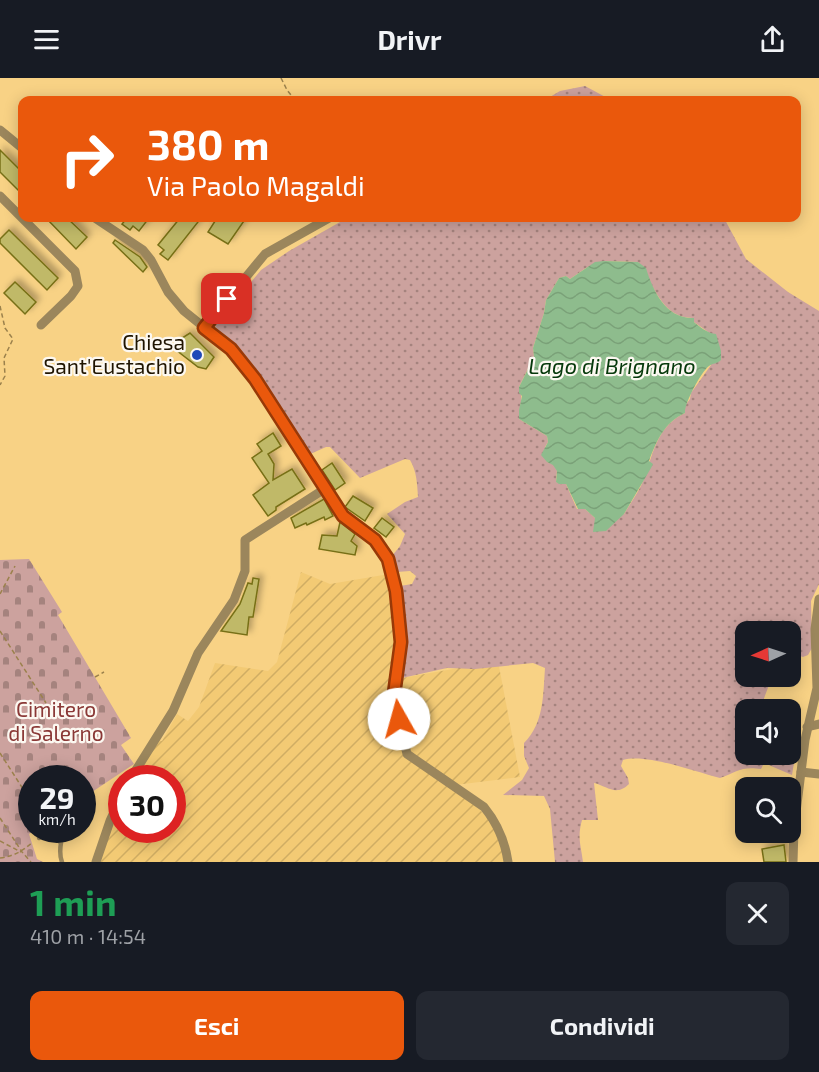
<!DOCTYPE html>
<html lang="it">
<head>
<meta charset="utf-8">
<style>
  :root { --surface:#171b24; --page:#242831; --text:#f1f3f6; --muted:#9ea1a6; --accent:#ea580c }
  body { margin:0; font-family:"Exo 2",sans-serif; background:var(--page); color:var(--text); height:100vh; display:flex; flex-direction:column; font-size:22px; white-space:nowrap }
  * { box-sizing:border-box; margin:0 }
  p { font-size:20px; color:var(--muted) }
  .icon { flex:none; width:33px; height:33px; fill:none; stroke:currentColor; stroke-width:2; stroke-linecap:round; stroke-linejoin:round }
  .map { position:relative; height:784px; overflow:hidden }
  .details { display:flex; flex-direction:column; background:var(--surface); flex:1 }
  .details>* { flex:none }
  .banner { position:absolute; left:18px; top:18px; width:783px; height:126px; border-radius:12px; box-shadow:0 3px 15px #0003; background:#ea580c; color:#fff; overflow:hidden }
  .needle { width:39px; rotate:267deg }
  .buttons { position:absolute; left:735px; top:543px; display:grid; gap:12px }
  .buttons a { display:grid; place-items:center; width:66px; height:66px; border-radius:12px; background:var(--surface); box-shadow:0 3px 15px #0003; font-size:30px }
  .speed { position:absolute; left:18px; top:687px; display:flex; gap:12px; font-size:30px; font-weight:700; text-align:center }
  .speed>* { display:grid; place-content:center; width:78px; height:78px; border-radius:50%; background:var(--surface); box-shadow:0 3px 15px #0003; line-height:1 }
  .speed small { font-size:15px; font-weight:400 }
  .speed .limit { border:9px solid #d22; background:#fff; color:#111 }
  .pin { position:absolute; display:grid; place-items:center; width:51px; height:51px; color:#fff; margin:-26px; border-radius:12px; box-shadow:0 3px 9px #0006 }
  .me { position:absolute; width:66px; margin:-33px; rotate:353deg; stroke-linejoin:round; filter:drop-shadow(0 0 4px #0008) }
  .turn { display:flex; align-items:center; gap:21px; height:126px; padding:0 30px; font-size:27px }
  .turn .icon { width:78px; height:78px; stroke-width:2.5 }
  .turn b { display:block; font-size:42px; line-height:51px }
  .round { display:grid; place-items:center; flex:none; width:63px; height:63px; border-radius:12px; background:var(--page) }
  .overview { display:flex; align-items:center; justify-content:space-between; height:102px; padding:0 30px }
  h1 { font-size:36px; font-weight:700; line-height:45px; color:#1e9e55 }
  .cta { display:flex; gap:12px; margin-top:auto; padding:12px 30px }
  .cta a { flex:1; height:69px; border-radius:12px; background:var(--accent); color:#fff; font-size:24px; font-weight:700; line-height:69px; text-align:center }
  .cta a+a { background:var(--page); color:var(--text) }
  header { display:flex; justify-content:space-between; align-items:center; height:78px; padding:0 30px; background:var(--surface); font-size:27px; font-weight:700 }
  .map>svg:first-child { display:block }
  .industrial { fill:url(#industrial-furrows) }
  .grass { fill:url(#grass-dots); fill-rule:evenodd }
  .cemetery { fill:url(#cemetery-stones) }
  .water { fill:url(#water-waves) }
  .building { fill:#c0b967; stroke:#776f16; stroke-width:1.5; filter:url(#shadow) }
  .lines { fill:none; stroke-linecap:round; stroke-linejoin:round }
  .path { stroke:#9b814c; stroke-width:1.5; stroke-dasharray:4.5 3; stroke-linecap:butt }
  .lane { stroke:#9b865c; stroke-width:4.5 }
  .street { stroke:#9b865c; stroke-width:9 }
  .route-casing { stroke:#983908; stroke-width:15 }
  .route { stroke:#ea580c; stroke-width:10 }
  .poi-dot { fill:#204ab8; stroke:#fcf8f1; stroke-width:2 }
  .labels { text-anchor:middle; stroke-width:4.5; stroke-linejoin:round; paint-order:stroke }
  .poi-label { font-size:21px; fill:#1f1400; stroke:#fcf8f1; text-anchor:end }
  .park-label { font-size:21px; fill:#8a3836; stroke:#fcf8f1 }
  .water-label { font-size:22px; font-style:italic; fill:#06390b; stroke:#fcf8f1 }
</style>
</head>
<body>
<header><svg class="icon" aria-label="menu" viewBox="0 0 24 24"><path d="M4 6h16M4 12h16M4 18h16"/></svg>Drivr<svg class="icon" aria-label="share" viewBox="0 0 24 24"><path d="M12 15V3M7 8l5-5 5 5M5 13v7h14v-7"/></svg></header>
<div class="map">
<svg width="819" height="784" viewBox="0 0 819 784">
  <defs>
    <pattern id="industrial-furrows" width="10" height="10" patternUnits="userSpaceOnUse" patternTransform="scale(1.5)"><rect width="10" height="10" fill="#f3ca74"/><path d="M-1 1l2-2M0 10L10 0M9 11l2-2" fill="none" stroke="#d0ad63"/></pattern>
    <pattern id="grass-dots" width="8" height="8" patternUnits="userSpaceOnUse" patternTransform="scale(1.5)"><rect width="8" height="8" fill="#cca29e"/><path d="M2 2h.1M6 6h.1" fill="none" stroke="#a5837e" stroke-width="1.8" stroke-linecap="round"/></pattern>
    <pattern id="cemetery-stones" width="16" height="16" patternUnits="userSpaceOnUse" patternTransform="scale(1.5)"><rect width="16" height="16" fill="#cca29e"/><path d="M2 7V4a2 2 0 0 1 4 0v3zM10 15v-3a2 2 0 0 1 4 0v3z" fill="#a5837e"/></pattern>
    <pattern id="water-waves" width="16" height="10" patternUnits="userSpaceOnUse" patternTransform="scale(1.5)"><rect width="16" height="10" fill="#8ebc8d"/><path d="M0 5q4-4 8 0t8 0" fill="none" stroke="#7aa178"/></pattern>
    <filter id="shadow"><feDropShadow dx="4" dy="-4" stdDeviation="3" flood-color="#0004"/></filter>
  </defs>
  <rect width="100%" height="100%" fill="#f8d285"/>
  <g class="industrial">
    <polygon points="301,494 330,506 389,496 399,567 393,619 406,679 474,725 490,743 502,767 504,784 100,784 111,744 121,725 122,752 172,752 172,700 135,700 157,662 162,663 177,636 188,643 199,629 215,585 268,593 277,584"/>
    <polygon points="498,583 520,699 455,707 411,675 404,647 399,613 402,600"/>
  </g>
  <g class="grass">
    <polygon points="585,8 611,22 545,22 560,13"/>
    <path d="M347,140H724L746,181L788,214L819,233V506L811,523L812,570L808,577L803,579L791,575L790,554H746V598L772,599L763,623L762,631L746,632V676H790L791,645L801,642L792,697L764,685L761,691C741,688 737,694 720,700C696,694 646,675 623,682L621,688L628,700L629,706C616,719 607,708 594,705L598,742H582C577,760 581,767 583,784H555L550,731L544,718L503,717L522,702L529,690L524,678V665C544,645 543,618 545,590L533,585L475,591L447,590L402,600C407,568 405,539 400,508L412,506L416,498L410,493L397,494L392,478L400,468L405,456L387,436L405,424L418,419C417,406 417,394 410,382L405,381L360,400L330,369H326L308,377L245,285L215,248L261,192L289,173ZM604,183L638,184C654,205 661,241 694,240V244L711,256V287L691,315L690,321L684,329L685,335C658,348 654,372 645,398C641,411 631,424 624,436L596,444L595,440L585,431H577L566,406L556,404L557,392L553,386L547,384L545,369L548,364L547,358L519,341C519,328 524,321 519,309L534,278L533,270L544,235L546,222L559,200L566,198L570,201L586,190Z"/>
  </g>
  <polygon class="cemetery" points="29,481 62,534 58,537 131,660 121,667 134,686 83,720 82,700 32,700 32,752 35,752 29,756 37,781 43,784 0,784 0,482"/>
  <path class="water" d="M604,183L638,184L646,190C653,213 666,241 694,240V244C700,249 707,255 716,256L721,273V282C717,286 713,285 709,288C701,294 684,326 685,335C664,345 657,362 649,383L653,386L651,390L624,436L606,453L593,454L595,440L585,431H578L566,406H559L556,404L557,393L553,387L547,384L541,377L548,364L547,358L519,341V332L522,318L519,315V309L534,279L533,270L544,235L546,222L559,200L566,198L570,201L595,184Z"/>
  <g class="building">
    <polygon points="0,72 22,94 22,116 0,94"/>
    <polygon points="46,140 67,140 87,159 76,171"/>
    <polygon points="127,140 149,140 139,153 133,148 130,152 122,146"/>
    <polygon points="180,140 192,140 198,144 168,182 160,176 164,172 158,167"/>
    <polygon points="217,140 246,140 228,166 208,154"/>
    <polygon points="9,152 58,200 47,212 0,165 0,161"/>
    <polygon points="115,162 140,179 147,189 143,194 113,165"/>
    <polygon points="15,204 36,224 25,236 4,215"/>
    <polygon points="190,255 214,279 206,291 198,289 176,272 179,262"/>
    <polygon points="273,355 281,368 268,376 274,386 273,402 292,391 305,411 276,429 276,432 268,438 253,417 269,405 252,380 262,373 257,366"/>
    <polygon points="332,385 345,405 335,412 322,392"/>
    <polygon points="353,418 373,430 365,443 345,429"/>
    <polygon points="324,421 333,438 325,442 324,439 307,447 306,445 295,450 291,440"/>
    <polygon points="382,440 394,449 386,459 374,450"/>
    <polygon points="340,444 355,456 351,463 357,468 355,477 319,471 322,457 337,458"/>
    <polygon points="253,500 259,501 253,539 249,539 247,557 221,553 240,526 248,505 252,506"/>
    <polygon points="784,767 786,784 764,784 762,771"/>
  </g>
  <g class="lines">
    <g class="path">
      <polyline points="281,0 287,12 295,22"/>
      <polyline points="0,228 5,250 13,261 4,280 5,298 0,307"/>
      <polyline points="0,516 15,488"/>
      <polyline points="0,553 46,625"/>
      <polyline points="95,599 104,594"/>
      <polyline points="0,675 32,725"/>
      <polyline points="0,740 22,774 31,784"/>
      <polyline points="0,763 21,774"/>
      <path d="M0,780C15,778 22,773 33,764"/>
    </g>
    <g class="lane">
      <polyline points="55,752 57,753 60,764"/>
      <polyline points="39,760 53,752"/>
      <path d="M62,784C58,774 61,762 64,752"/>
    </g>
    <g class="street">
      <polyline points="0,52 22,70"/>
      <polyline points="0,118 75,193 78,208 71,218 41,247"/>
      <path d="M95,140L143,172L151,182L168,214L184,233L231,271L243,285L343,438L375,463L388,481L395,513L401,564L394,621L407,676L484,729C497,745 505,763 508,784"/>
      <polyline points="204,250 265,176 329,140"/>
      <polyline points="807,649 819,646"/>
      <polyline points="801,694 819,696"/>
      <polyline points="131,700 173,633 198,575 234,522 245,493 245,462 326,410"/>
      <polyline points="96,784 110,743 122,717"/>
      <polyline points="793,784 794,750 805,662 817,610 815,551 819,521"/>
    </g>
  </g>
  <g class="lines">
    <defs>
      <polyline id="route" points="227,221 204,250 231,271 255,301 343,438 375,462 388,481 396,513 401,564 394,616 399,641"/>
    </defs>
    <use href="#route" class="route-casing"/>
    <use href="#route" class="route"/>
  </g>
  <circle class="poi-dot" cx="197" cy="277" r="6"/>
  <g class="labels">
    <g class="poi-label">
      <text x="185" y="272">Chiesa<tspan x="185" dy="24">Sant'Eustachio</tspan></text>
    </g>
    <g class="park-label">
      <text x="56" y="639">Cimitero<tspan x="56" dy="24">di Salerno</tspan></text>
    </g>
    <g class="water-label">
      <text x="612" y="296">Lago di Brignano</text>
    </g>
  </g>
</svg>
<div class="buttons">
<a><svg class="needle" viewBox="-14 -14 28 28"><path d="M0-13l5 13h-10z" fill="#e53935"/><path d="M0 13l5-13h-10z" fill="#9ea1a6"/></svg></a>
<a><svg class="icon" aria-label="sound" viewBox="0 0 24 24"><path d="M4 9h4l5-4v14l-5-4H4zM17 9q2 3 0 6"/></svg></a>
<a><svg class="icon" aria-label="search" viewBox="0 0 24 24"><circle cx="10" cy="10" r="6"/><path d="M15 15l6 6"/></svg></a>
</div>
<div class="speed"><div>29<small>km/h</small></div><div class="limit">30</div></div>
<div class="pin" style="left:227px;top:221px;background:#d93025"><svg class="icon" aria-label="arrive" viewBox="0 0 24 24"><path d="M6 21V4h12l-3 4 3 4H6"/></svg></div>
<svg class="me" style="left:399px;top:641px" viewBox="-20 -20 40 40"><circle r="19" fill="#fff"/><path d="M0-13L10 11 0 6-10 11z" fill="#ea580c"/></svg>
<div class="banner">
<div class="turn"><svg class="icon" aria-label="right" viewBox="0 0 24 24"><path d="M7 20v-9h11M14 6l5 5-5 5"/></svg><div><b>380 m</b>Via Paolo Magaldi</div></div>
</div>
</div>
<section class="details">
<div class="overview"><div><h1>1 min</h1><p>410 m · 14:54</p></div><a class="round"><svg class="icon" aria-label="close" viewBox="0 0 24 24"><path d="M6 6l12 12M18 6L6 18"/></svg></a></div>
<div class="cta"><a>Esci</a><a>Condividi</a></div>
</section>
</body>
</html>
